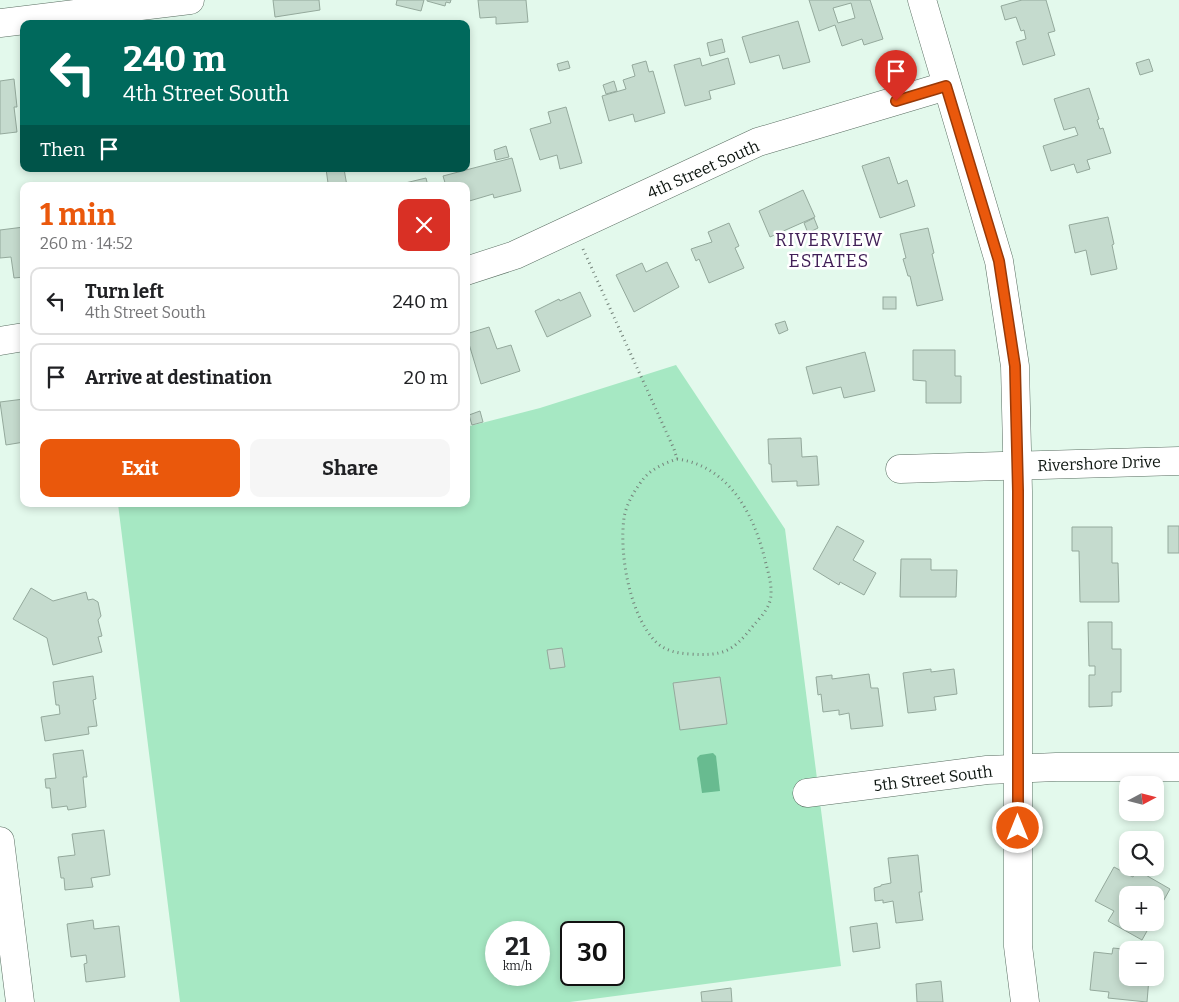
<!DOCTYPE html>
<html lang="en">
<head>
<meta charset="utf-8">
<style>
  :root { --surface:#fff; --page:#f6f6f6; --text:#202124; --muted:#757577; --line:#e0e0e0; --accent:#ea580c }
  body { margin:0; font-family:Bitter,serif; background:var(--page); color:var(--text); height:100vh; display:flex; flex-direction:column; font-size:19px; white-space:nowrap }
  * { box-sizing:border-box; margin:0 }
  p { font-size:16px; color:var(--muted) }
  .icon { flex:none; width:28px; height:28px; fill:none; stroke:currentColor; stroke-width:2; stroke-linecap:round; stroke-linejoin:round }
  .map { position:relative; flex:1; overflow:hidden }
  .drawer { position:absolute; left:20px; top:182px; width:450px; height:325px; display:flex; flex-direction:column; background:var(--surface); border-radius:10px; box-shadow:0 2px 8px #0003 }
  .drawer>* { flex:none }
  .banner { position:absolute; left:20px; top:20px; width:450px; height:152px; border-radius:10px; box-shadow:0 2px 8px #0003; background:#00695c; color:#fff; overflow:hidden }
  .needle { width:32px; rotate:83deg }
  .tools { position:absolute; left:1119px; top:776px; display:grid; gap:10px }
  .tools a { display:grid; place-items:center; width:45px; height:45px; border-radius:10px; background:var(--surface); box-shadow:0 2px 8px #0003; font-size:25px }
  .speed { position:absolute; left:485px; top:921px; display:flex; gap:10px; font-size:25px; font-weight:700; text-align:center }
  .speed>* { display:grid; place-content:center; width:65px; height:65px; border-radius:50%; background:var(--surface); box-shadow:0 2px 8px #0003; line-height:1 }
  .speed small { font-size:12px; font-weight:400 }
  .speed .limit { border:2px solid #111; border-radius:8px; background:#fff; color:#111 }
  .pin { position:absolute; display:grid; place-items:center; width:42px; height:42px; color:#fff; margin:-51px -21px; border-radius:50% 50% 50% 0; rotate:-45deg; box-shadow:0 0 5px #0007 }
  .pin .icon { rotate:45deg }
  .me { position:absolute; width:55px; margin:-28px; rotate:0deg; stroke-linejoin:round; filter:drop-shadow(0 0 4px #0008) }
  .turn { display:flex; align-items:center; gap:18px; height:105px; padding:0 20px; font-size:22px }
  .turn .icon { width:65px; height:65px; stroke-width:2.5 }
  .turn b { display:block; font-size:35px; line-height:42px }
  .then { display:flex; align-items:center; height:48px; padding:0 20px; background:#0003; gap:10px; font-size:19px }
  .round { display:grid; place-items:center; flex:none; width:52px; height:52px; border-radius:10px; background:var(--page) }
  .head { display:flex; align-items:center; justify-content:space-between; height:85px; padding:0 20px }
  h1 { font-size:30px; font-weight:700; line-height:38px; color:var(--accent) }
  .button { display:flex; gap:10px; margin-top:auto; padding:10px 20px }
  .button a { flex:1; height:58px; border-radius:10px; background:var(--accent); color:#fff; font-size:20px; font-weight:700; line-height:58px; text-align:center }
  .button a+a { background:var(--page); color:var(--text) }
  ul { padding:0; list-style:none }
  li { display:flex; align-items:center; gap:15px; height:68px; margin:0 10px 8px; padding:0 10px; border:2px solid var(--line); border-radius:10px }
  li div { flex:1 }
  li b { display:block; font-size:19px }
  li em { font-style:normal }
  .map>svg:first-child { display:block }
  .green { fill:#a6e8c3; fill-rule:evenodd }
  .water { fill:#68bb90 }
  .building { fill:#c5dbce; stroke:#94a99c; fill-rule:evenodd }
  .lines { fill:none; stroke-linecap:round; stroke-linejoin:round }
  .minor-casing { stroke:#5a6e62; stroke-width:29 }
  .path { stroke:#75847b; stroke-width:3; stroke-dasharray:1 4; stroke-linecap:butt }
  .minor { stroke:#fff; stroke-width:28 }
  .route-casing { stroke:#983908; stroke-width:12 }
  .route { stroke:#ea580c; stroke-width:9 }
  .labels { text-anchor:middle; stroke-width:5; stroke-linejoin:round; paint-order:stroke }
  .street-label { font-size:16px; fill:#0c140f; stroke:#fff }
  .neighbourhood-label { font-size:18px; letter-spacing:1px; fill:#412057; stroke:#fff }
</style>
</head>
<body>
<div class="map">
<svg width="1179" height="1002" viewBox="0 0 1179 1002">
  <rect width="100%" height="100%" fill="#e3f9ec"/>
  <path class="green" d="M676,365L785,529L841,966L570,1002H180L118,504H466V427L540,408ZM496,932H539V975H496ZM571,932H614V975H571Z"/>
  <polygon class="water" points="713,753 716,756 720,791 702,793 697,758 700,755"/>
  <g class="building">
    <polygon points="273,0 319,0 320,10 275,17"/>
    <polygon points="397,0 424,0 421,11 396,5"/>
    <polygon points="427,0 451,0 450,3 446,2 445,6 427,1"/>
    <polygon points="478,0 526,0 528,22 496,24 496,17 480,18"/>
    <path d="M809,0H870L883,39L864,45L862,39L842,46L835,25L819,31ZM851,3L855,18L838,23L833,8Z"/>
    <polygon points="1022,0 1046,0 1055,31 1048,33 1055,55 1023,65 1016,42 1026,39 1024,30 1021,31 1016,17 1005,20 1001,6"/>
    <polygon points="798,21 810,62 783,69 779,55 750,63 742,37"/>
    <polygon points="722,39 725,52 710,56 707,43"/>
    <polygon points="700,58 702,66 728,58 735,84 709,91 711,99 685,106 674,65"/>
    <polygon points="1149,59 1153,71 1140,75 1136,63"/>
    <polygon points="568,61 570,68 559,71 557,64"/>
    <polygon points="646,61 649,72 653,71 665,113 635,122 633,114 609,121 602,96 626,89 623,80 635,76 632,65"/>
    <polygon points="14,79 17,107 14,107 17,132 0,134 0,81"/>
    <polygon points="614,81 617,91 606,94 603,85"/>
    <polygon points="1089,88 1099,119 1097,120 1100,129 1103,128 1111,153 1087,160 1090,169 1077,173 1074,164 1051,171 1043,146 1078,135 1075,127 1064,130 1054,99"/>
    <polygon points="566,107 582,163 560,169 557,155 540,160 530,129 551,123 548,112"/>
    <polygon points="506,146 509,157 496,160 494,150"/>
    <polygon points="889,157 898,184 907,180 915,206 880,218 862,166"/>
    <polygon points="512,158 521,191 494,198 493,194 466,202 466,186 446,186 443,176"/>
    <polygon points="326,169 344,169 347,186 304,186 328,183"/>
    <polygon points="426,178 428,186 401,186 401,184"/>
    <polygon points="803,190 815,217 770,237 759,211"/>
    <polygon points="1108,217 1114,244 1112,245 1117,269 1091,275 1086,250 1075,253 1069,225"/>
    <polygon points="814,218 818,228 808,233 804,223"/>
    <polygon points="729,223 739,246 735,248 744,268 709,283 699,259 696,261 691,249 712,242 708,232"/>
    <polygon points="24,227 24,277 14,278 11,257 0,258 0,230"/>
    <polygon points="928,228 934,253 932,254 943,300 917,306 910,276 908,276 903,259 906,258 900,234"/>
    <polygon points="667,262 679,287 634,312 616,275 642,263 646,272"/>
    <polygon points="580,292 591,316 547,337 535,311 559,299 560,301"/>
    <rect x="883" y="297" width="13" height="12"/>
    <polygon points="785,321 788,330 779,334 775,324"/>
    <polygon points="489,327 497,349 511,345 520,371 481,384 466,334"/>
    <polygon points="913,350 955,350 955,376 961,376 961,403 926,403 926,381 913,380"/>
    <polygon points="865,352 875,391 844,398 841,387 813,394 806,367"/>
    <polygon points="24,399 24,442 6,445 0,402"/>
    <polygon points="480,411 483,422 472,425 469,415"/>
    <polygon points="801,438 802,457 817,456 819,485 797,486 797,481 772,482 771,464 769,464 768,439"/>
    <polygon points="837,526 864,541 853,560 876,573 864,595 840,582 839,585 813,569"/>
    <rect x="1168" y="526" width="11" height="27"/>
    <polygon points="1072,527 1112,527 1112,563 1118,563 1119,602 1080,602 1079,551 1072,551"/>
    <polygon points="901,559 931,559 931,570 957,570 956,597 900,597"/>
    <polygon points="31,588 53,601 86,592 88,600 93,599 98,602 101,616 98,620 102,636 98,637 102,652 53,665 47,638 13,619"/>
    <polygon points="1088,622 1112,622 1112,649 1121,649 1121,692 1112,692 1112,706 1089,707 1089,675 1095,675 1095,666 1089,666"/>
    <polygon points="562,648 565,667 550,669 547,650"/>
    <polygon points="931,669 931,672 954,669 957,694 934,697 936,710 908,713 903,673"/>
    <polygon points="869,674 871,688 878,688 883,726 851,729 849,713 839,715 839,710 823,712 821,694 818,695 816,677 832,675 832,679"/>
    <polygon points="93,676 96,699 93,700 97,726 88,727 89,734 45,741 41,717 60,714 59,705 56,705 53,682"/>
    <polygon points="720,677 727,724 680,730 673,683"/>
    <polygon points="83,750 87,777 83,777 86,807 68,810 67,806 52,808 50,788 46,788 45,779 56,778 53,754"/>
    <polygon points="104,830 110,875 91,878 93,887 65,890 64,878 61,878 58,857 75,855 72,834"/>
    <polygon points="918,855 922,892 919,892 923,920 896,923 893,901 883,903 883,900 875,901 874,888 881,886 881,885 891,883 888,858"/>
    <polygon points="1114,867 1133,877 1137,870 1170,889 1155,916 1155,895 1128,895 1128,922 1152,922 1142,940 1108,921 1114,911 1095,901"/>
    <polygon points="93,920 94,929 119,926 125,977 86,982 84,964 87,963 86,955 71,957 67,924"/>
    <polygon points="877,923 880,948 853,952 850,927"/>
    <polygon points="1113,948 1133,950 1128,950 1128,978 1149,978 1147,1002 1108,998 1109,992 1090,990 1094,952 1112,954"/>
    <polygon points="941,981 943,1002 917,1002 916,984"/>
    <polygon points="731,988 732,1002 702,1002 701,992"/>
  </g>
  <g class="lines">
    <defs>
      <g id="minor">
        <polyline points="922,0 999,261 1015,366 1018,491 1018,946 1025,1002"/>
        <polyline points="0,23 190,0"/>
        <polyline points="466,271 515,255 758,142 946,86"/>
        <polyline points="0,341 24,337"/>
        <polyline points="900,469 1179,461"/>
        <polyline points="807,793 987,770 1056,767 1179,767"/>
        <polyline points="0,841 20,1002"/>
      </g>
    </defs>
    <use href="#minor" class="minor-casing"/>
    <g class="path">
      <polyline points="583,249 674,449 677,459"/>
      <path d="M677,459C730,466 755,516 766,564C769,575 773,589 770,601C767,611 759,619 753,626C732,653 722,656 689,654C677,653 666,651 657,643C630,617 619,555 624,518C626,504 636,488 644,478C653,468 665,463 677,459Z"/>
    </g>
    <use href="#minor" class="minor"/>
  </g>
  <g class="lines">
    <defs>
      <polyline id="route" points="896,101 946,86 999,261 1015,366 1018,491 1018,828"/>
    </defs>
    <use href="#route" class="route-casing"/>
    <use href="#route" class="route"/>
  </g>
  <g class="labels">
    <g class="street-label">
      <text transform="translate(703 169) rotate(-24)" y="6">4th Street South</text>
      <text transform="translate(1099 463) rotate(-2)" y="6">Rivershore Drive</text>
      <text transform="translate(933 778) rotate(-7)" y="6">5th Street South</text>
    </g>
    <g class="neighbourhood-label">
      <text x="829" y="246">RIVERVIEW<tspan x="829" dy="21">ESTATES</tspan></text>
    </g>
  </g>
</svg>
<div class="tools">
<a><svg class="needle" viewBox="-14 -14 28 28"><path d="M0-13l5 13h-10z" fill="#e53935"/><path d="M0 13l5-13h-10z" fill="#757577"/></svg></a>
<a><svg class="icon" aria-label="search" viewBox="0 0 24 24"><circle cx="10" cy="10" r="6"/><path d="M15 15l6 6"/></svg></a>
<a>+</a>
<a>−</a>
</div>
<div class="speed"><div>21<small>km/h</small></div><div class="limit">30</div></div>
<div class="pin" style="left:896px;top:101px;background:#d93025"><svg class="icon" aria-label="arrive" viewBox="0 0 24 24"><path d="M6 21V4h12l-3 4 3 4H6"/></svg></div>
<svg class="me" style="left:1018px;top:828px" viewBox="-20 -20 40 40"><circle r="17" fill="#ea580c" stroke="#fff" stroke-width="3"/><path d="M0-11L8 9 0 5-8 9z" fill="#fff"/></svg>
<div class="banner">
<div class="turn"><svg class="icon" aria-label="left" viewBox="0 0 24 24"><path d="M17 20v-9H6M10 6l-5 5 5 5"/></svg><div><b>240 m</b>4th Street South</div></div>
<div class="then">Then<svg class="icon" aria-label="arrive" viewBox="0 0 24 24"><path d="M6 21V4h12l-3 4 3 4H6"/></svg></div>
</div>
<section class="drawer">
<div class="head"><div><h1>1 min</h1><p>260 m · 14:52</p></div><a class="round" style="background:#d93025;color:#fff"><svg class="icon" aria-label="close" viewBox="0 0 24 24"><path d="M6 6l12 12M18 6L6 18"/></svg></a></div>
<ul>
<li><svg class="icon" aria-label="left" viewBox="0 0 24 24"><path d="M17 20v-9H6M10 6l-5 5 5 5"/></svg><div><b>Turn left</b><p>4th Street South</p></div><em>240 m</em></li>
<li><svg class="icon" aria-label="arrive" viewBox="0 0 24 24"><path d="M6 21V4h12l-3 4 3 4H6"/></svg><div><b>Arrive at destination</b></div><em>20 m</em></li>
</ul>
<div class="button"><a>Exit</a><a>Share</a></div>
</section>
</div>
</body>
</html>
